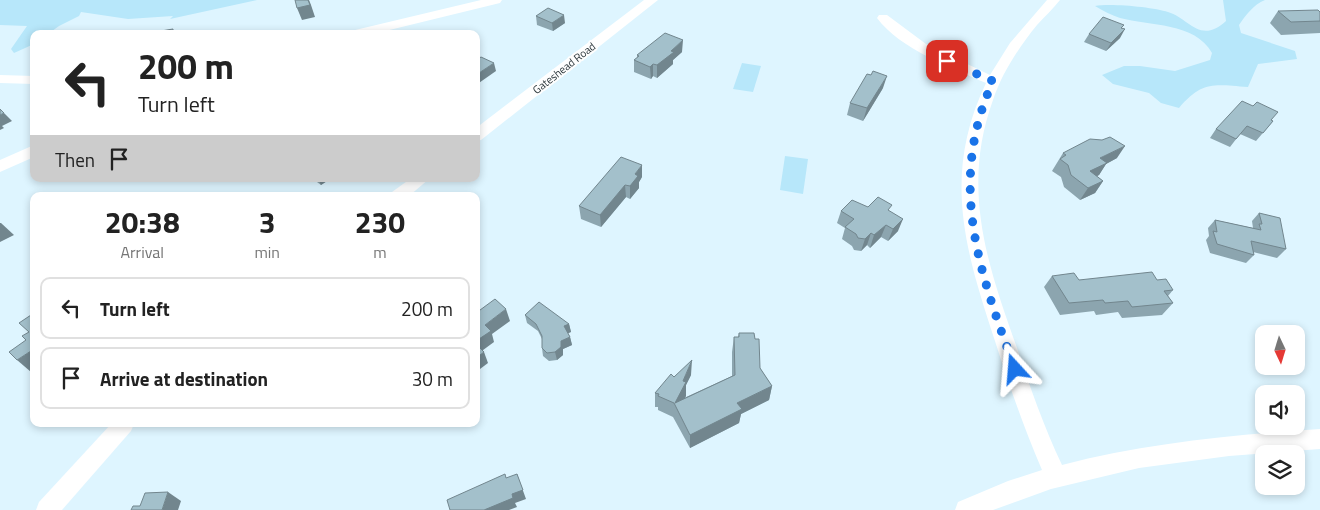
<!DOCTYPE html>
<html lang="en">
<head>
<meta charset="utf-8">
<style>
  :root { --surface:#fff; --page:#f6f6f6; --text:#222; --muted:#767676; --line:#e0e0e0 }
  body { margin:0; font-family:"Titillium Web",sans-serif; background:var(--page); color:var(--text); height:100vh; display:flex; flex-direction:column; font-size:19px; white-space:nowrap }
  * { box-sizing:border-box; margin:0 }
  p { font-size:16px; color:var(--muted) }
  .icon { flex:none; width:28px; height:28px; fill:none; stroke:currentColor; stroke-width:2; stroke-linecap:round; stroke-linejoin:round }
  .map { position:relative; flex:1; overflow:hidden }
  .sheet { position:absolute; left:30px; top:192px; width:450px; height:235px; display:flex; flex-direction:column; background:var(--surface); border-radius:10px; box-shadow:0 2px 8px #0003 }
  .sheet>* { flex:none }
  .guide { position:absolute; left:30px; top:30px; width:450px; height:152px; border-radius:10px; box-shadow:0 2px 8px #0003; background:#fff; color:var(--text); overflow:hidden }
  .needle { width:32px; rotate:176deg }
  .fabs { position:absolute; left:1255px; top:325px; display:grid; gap:10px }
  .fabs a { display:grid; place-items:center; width:50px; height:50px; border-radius:10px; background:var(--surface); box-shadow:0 2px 8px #0003; font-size:25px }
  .pin { position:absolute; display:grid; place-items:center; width:42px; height:42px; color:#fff; margin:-21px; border-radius:10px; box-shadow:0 2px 8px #0006 }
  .me { position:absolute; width:55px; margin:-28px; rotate:341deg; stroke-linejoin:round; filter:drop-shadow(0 0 4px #0008) }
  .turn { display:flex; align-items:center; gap:18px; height:105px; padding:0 25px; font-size:22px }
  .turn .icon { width:65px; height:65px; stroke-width:2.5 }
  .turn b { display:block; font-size:35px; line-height:42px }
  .then { display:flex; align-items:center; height:48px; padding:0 25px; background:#0003; gap:10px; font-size:19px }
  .eta { display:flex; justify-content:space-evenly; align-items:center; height:85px; text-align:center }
  .eta b { font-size:30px; font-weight:700; line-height:35px }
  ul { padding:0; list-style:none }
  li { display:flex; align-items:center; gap:15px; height:62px; margin:0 10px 8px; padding:0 15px; border:2px solid var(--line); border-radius:10px }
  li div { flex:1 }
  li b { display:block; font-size:19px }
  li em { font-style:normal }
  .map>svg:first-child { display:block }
  .green { fill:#b7e7fa }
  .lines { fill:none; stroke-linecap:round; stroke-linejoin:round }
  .minor { fill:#fff; fill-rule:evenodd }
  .wall { fill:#8ca5af }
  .shaded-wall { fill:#72868e }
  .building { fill:#a3c0cb; stroke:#72868e }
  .route { stroke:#1a73e8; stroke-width:9; stroke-dasharray:0 16.2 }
  .labels { text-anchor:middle; stroke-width:4; stroke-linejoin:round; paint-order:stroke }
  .far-street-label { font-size:11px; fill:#2a353a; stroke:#fefefe }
</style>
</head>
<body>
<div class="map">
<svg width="1320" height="510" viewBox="0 0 1320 510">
  <rect width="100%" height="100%" fill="#def5ff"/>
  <g class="green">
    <polygon points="0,0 257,0 170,19 173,16 128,19 81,12 79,16 59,26 48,34 34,34 34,44 14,53 11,49 27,26 0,25"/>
    <path d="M1223,0H1265C1253,5 1246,15 1239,25L1241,33L1295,51L1297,59L1258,64L1248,87C1214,85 1203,80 1179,108L1161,103L1149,93L1113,84L1102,75L1124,66H1140L1175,71L1210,60L1212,53C1195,22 1149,26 1120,18C1111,15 1103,11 1095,6C1110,3 1153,7 1168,12C1189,18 1200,45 1226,21Z"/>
    <polygon points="742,63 761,66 753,92 733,89"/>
    <polygon points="785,156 808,159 803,194 780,190"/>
  </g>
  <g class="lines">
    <g class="minor">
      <polygon points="481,0 502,0 500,3 373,34 350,34 351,31"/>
      <polygon points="644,0 658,0 481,140 476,141 476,128"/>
      <path d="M1047,0H1060C1053,9 1044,17 1037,25C1019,47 1002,73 993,100C961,188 987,264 1017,348C1030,387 1044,427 1062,465C1147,443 1233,435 1320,429V449L1229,456L1139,468L1051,489L993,510H955L958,502L1008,481L1042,470C1024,428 1009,385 995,341C965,250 942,175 986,83C952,68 900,49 877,18L879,15H887L926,44L990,75L1010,43Z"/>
      <polygon points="0,75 34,76 34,84 0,83"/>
      <polygon points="34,145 34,157 0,172 0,160"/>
      <polygon points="410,179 429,179 409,196 390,196 392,192"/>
      <polygon points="111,424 134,424 131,431 62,510 36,510 39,502"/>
    </g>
  </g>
  <g class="wall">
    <polygon points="1278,11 1320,12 1320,33 1281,35 1270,23"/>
    <polygon points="536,16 565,23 553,31 537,25"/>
    <polygon points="1122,28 1120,38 1106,51 1084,42 1089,34"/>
    <polygon points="682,52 673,60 673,64 657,78 653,76 651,79 634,72 634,60 637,58 637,55"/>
    <polygon points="883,88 863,121 847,115 850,103"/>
    <polygon points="1271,120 1273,121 1256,141 1240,134 1230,147 1210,138 1216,129"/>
    <polygon points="1063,153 1117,158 1106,164 1099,175 1097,176 1103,181 1095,193 1080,200 1064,187 1061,177 1052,171"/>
    <polygon points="642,177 639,182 639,188 630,199 626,197 601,227 581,219 579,206"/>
    <polygon points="313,179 330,179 321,185"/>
    <polygon points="868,207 890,211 898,231 888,241 881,237 870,248 867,245 861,251 854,250 852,246 842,239 845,228 837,223 841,211"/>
    <polygon points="1259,213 1286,249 1277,258 1253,252 1254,255 1246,263 1210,253 1206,240 1209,236 1208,228 1215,220 1253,228 1252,221"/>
    <polygon points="1052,276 1079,280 1157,280 1173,290 1168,296 1173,303 1162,315 1122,318 1118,312 1096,315 1094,311 1060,315 1044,287"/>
    <polygon points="525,315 569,324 571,332 568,333 570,337 572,345 563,349 563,355 557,360 549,361 543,356 542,348 542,339 538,331 527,323"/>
    <polygon points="739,333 755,339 760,368 772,386 769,400 741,414 739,423 690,448 673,417 658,410 658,407 655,407 655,393 674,377 691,375 686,385 686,396 684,398 732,376 732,352 734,337 738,337"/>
  </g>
  <g class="shaded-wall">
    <polygon points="308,0 309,0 311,5 315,17 302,20 297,8"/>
    <polygon points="564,15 565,23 553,31 552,23"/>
    <polygon points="1125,29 1120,38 1106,51 1111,43"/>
    <polygon points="683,40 682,52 673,60 673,64 657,78 657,65 671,51"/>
    <polygon points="494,63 496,71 476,85 476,75"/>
    <polygon points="653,64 653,76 651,79 650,67"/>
    <polygon points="887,76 883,88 863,121 867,108"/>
    <polygon points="4,113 12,121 2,126 4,128 0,130 0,115"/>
    <polygon points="1125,146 1117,158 1106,164 1099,175 1082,184 1090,171 1100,158"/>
    <polygon points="642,165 642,177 639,182 639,188 630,199 630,186 635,174"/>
    <polygon points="318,179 330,179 321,185"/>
    <polygon points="1103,181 1095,193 1080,200 1088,188"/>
    <polygon points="625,185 626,197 601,227 600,215"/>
    <polygon points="903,219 898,231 888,241 893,229"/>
    <polygon points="0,223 1,223 14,235 0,242"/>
    <polygon points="886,225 881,237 870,248 874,235"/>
    <polygon points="871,233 867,245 861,251 865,239"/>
    <polygon points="506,309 510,321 492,334 494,342 479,353 476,347 476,341 485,325"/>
    <polygon points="569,324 571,332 566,334 564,326"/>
    <polygon points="570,337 572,345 563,349 563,355 557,360 555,352 561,341"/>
    <polygon points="34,349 34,370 31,372 17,360"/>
    <polygon points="484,352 488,363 476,372 476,358"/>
    <polygon points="692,360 691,375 686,385 686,396 678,411 675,403 683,381"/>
    <polygon points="772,386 769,400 741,414 739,423 690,448 690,435 737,403"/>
    <polygon points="517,474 526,499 515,503 517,507 509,510 484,510"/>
    <polygon points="168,492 181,501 178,510 162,510"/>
  </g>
  <g class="building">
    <polygon points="295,0 308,0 310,5 297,8"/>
    <polygon points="548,8 564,15 552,23 536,16"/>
    <polygon points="1318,10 1320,12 1320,21 1291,22 1278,11"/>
    <polygon points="1103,17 1124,25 1121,28 1125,29 1111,43 1089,34"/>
    <polygon points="173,29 173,34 161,34 161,31"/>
    <polygon points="665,33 683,40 671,51 674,52 657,65 653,64 650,67 634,60 639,56 637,55"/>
    <polygon points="481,57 494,63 476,75 476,60"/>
    <polygon points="873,71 887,76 867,108 850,103 867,74 871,75"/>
    <polygon points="1242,101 1253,106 1257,102 1278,112 1271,120 1273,121 1263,133 1247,126 1236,139 1216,129"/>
    <polygon points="0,109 4,113 0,115"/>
    <polygon points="1110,137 1125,146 1100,158 1107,163 1090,171 1103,181 1088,188 1071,175 1068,165 1060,159 1066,155 1063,153 1090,139 1102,140"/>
    <polygon points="621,157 642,165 635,174 638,176 630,186 625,185 600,215 579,206"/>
    <polygon points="878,197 892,205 888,210 903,219 893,229 886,225 874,235 871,233 865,239 858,238 856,234 845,227 854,219 841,211 852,200 868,207"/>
    <polygon points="1259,213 1280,218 1286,249 1251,241 1254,255 1217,244 1213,231 1217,232 1215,220 1261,230 1259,224 1262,224"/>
    <polygon points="1152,272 1157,280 1166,279 1173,290 1164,291 1173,303 1132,307 1128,301 1105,303 1103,300 1069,303 1052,276 1074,273 1079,280"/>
    <polygon points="495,299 506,309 485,325 491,331 476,341 476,313"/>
    <polygon points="539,302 569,324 564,326 570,337 561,341 561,347 555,352 547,353 542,348 542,336 536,324 525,315"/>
    <polygon points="34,313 34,349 17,360 9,352 26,340 22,336 29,332 19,323"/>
    <polygon points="739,333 754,333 755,339 759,339 760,368 772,386 737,403 742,409 690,435 674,403 658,396 659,394 655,393 671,374 674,377 692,360 683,381 686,382 675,403 735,375 734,337 739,337"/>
    <polygon points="476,344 484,352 476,358"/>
    <polygon points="505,474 506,478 517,474 523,490 512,494 513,498 484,510 450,510 447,500"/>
    <polygon points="168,492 162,510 131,510 133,506 140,506 145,493"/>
  </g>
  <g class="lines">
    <path class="route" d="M947,61L993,81C947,183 979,271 1015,369"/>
  </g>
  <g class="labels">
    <g class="far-street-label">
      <text transform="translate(564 68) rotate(-38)" y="4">Gateshead Road</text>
    </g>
  </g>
</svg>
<div class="fabs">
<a><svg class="needle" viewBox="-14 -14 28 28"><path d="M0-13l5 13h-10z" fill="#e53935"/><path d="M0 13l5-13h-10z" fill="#767676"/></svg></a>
<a><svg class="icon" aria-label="sound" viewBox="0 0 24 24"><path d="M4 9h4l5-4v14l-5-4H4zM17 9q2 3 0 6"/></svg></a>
<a><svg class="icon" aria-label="layers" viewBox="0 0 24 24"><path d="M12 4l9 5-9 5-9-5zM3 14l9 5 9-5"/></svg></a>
</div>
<div class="pin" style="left:947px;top:61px;background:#d93025"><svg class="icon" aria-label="arrive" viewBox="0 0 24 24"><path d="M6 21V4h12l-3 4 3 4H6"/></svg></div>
<svg class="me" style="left:1015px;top:369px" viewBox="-20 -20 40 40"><path d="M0-17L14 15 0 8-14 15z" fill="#1a73e8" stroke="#fff" stroke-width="4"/></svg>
<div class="guide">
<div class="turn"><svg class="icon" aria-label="left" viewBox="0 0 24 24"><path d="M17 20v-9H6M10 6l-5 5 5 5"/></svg><div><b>200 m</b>Turn left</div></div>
<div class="then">Then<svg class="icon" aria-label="arrive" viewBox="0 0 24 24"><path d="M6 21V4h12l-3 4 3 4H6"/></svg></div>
</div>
<section class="sheet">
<div class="eta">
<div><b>20:38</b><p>Arrival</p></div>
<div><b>3</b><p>min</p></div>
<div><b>230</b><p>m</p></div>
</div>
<ul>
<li><svg class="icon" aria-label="left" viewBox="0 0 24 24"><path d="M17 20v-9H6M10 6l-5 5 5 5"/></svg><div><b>Turn left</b></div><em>200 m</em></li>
<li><svg class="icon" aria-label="arrive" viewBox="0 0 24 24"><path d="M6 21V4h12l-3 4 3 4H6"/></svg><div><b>Arrive at destination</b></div><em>30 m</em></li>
</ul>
</section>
</div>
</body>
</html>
